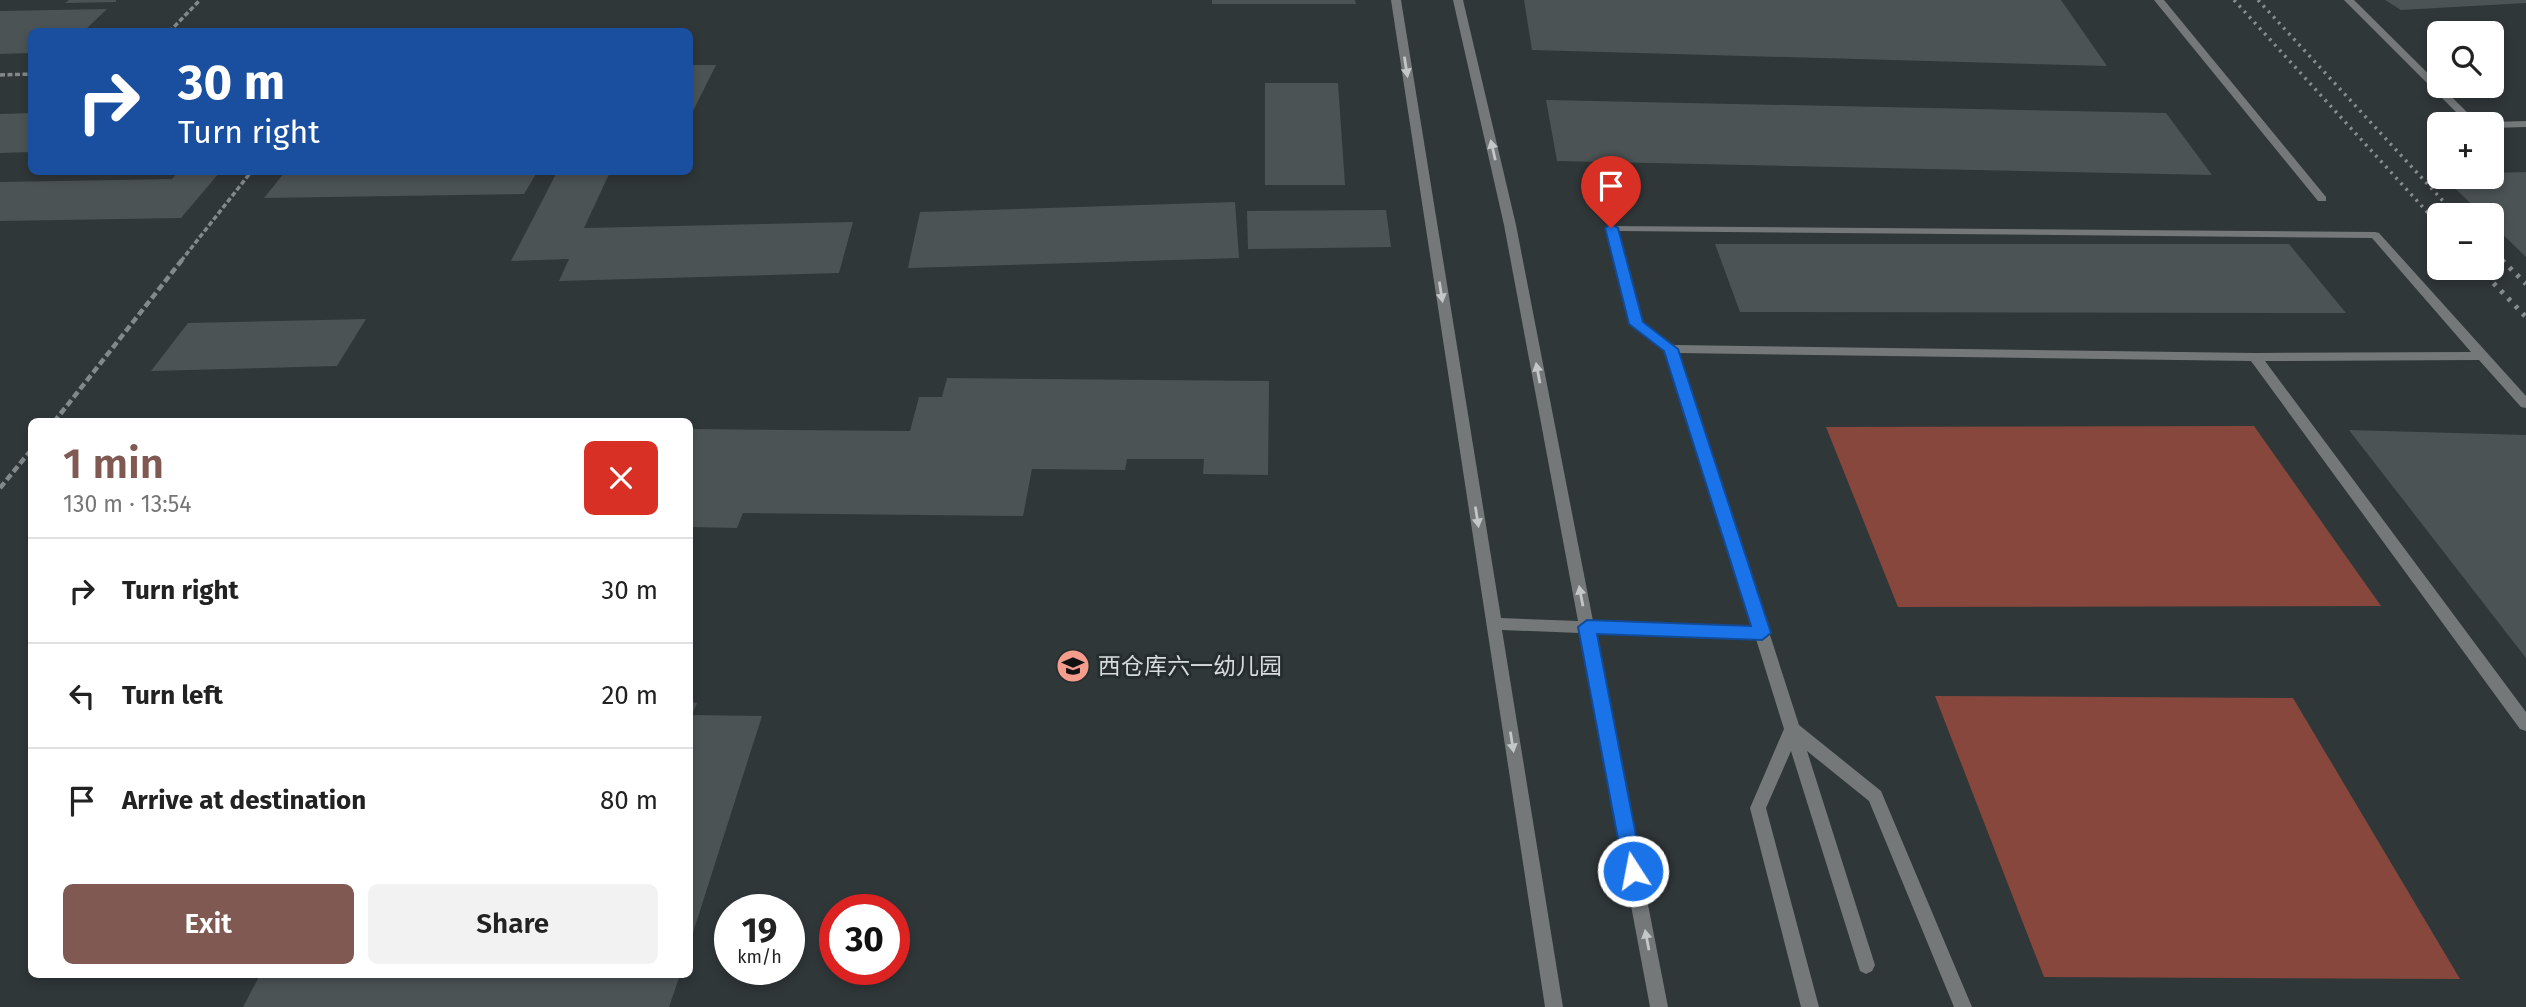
<!DOCTYPE html>
<html lang="en">
<head>
<meta charset="utf-8">
<style>
  :root { --surface:#fff; --page:#f2f2f2; --text:#222; --muted:#767676; --line:#e0e0e0; --accent:#805952 }
  body { margin:0; font-family:"Fira Sans","Noto Sans SC",sans-serif; background:var(--page); color:var(--text); height:100vh; display:flex; flex-direction:column; font-size:26px; white-space:nowrap }
  * { box-sizing:border-box; margin:0 }
  p { font-size:23px; color:var(--muted) }
  .icon { flex:none; width:38px; height:38px; fill:none; stroke:currentColor; stroke-width:2; stroke-linecap:round; stroke-linejoin:round }
  .map { position:relative; flex:1; overflow:hidden }
  .panel { position:absolute; left:28px; top:418px; width:665px; height:560px; display:flex; flex-direction:column; background:var(--surface); border-radius:10px; box-shadow:0 4px 10px #0003 }
  .panel>* { flex:none }
  .guide { position:absolute; left:28px; top:28px; width:665px; height:147px; border-radius:10px; box-shadow:0 4px 10px #0003; background:#1a4fa0; color:#fff; overflow:hidden }
  .controls { position:absolute; left:2427px; top:21px; display:grid; gap:14px }
  .controls a { display:grid; place-items:center; width:77px; height:77px; border-radius:10px; background:var(--surface); box-shadow:0 4px 10px #0003; font-size:35px }
  .speed { position:absolute; left:714px; top:894px; display:flex; gap:14px; font-size:35px; font-weight:700; text-align:center }
  .speed>* { display:grid; place-content:center; width:91px; height:91px; border-radius:50%; background:var(--surface); box-shadow:0 4px 10px #0003; line-height:1 }
  .speed small { font-size:18px; font-weight:400 }
  .speed .limit { border:10px solid #d22; background:#fff; color:#111 }
  .pin { position:absolute; display:grid; place-items:center; width:60px; height:60px; color:#fff; margin:-72px -30px; border-radius:50% 50% 50% 0; rotate:-45deg; box-shadow:0 0 7px #0007 }
  .pin .icon { rotate:45deg }
  .me { position:absolute; width:77px; margin:-38px; rotate:349deg; stroke-linejoin:round; filter:drop-shadow(0 0 5px #0008) }
  .turn { display:flex; align-items:center; gap:24px; height:147px; padding:0 35px; font-size:32px }
  .turn .icon { width:91px; height:91px; stroke-width:2.5 }
  .turn b { display:block; font-size:49px; line-height:60px }
  .round { display:grid; place-items:center; flex:none; width:74px; height:74px; border-radius:10px; background:var(--page) }
  .head { display:flex; align-items:center; justify-content:space-between; height:119px; padding:0 35px }
  h1 { font-size:42px; font-weight:600; line-height:52px; color:var(--accent) }
  .cta { display:flex; gap:14px; margin-top:auto; padding:14px 35px }
  .cta a { flex:1; height:80px; border-radius:10px; background:var(--accent); color:#fff; font-size:28px; font-weight:600; line-height:80px; text-align:center }
  .cta a+a { background:var(--page); color:var(--text) }
  ul { padding:0; list-style:none }
  li { display:flex; align-items:center; gap:21px; height:105px; padding:0 35px; border-top:2px solid var(--line) }
  li div { flex:1 }
  li b { display:block; font-size:26px }
  li em { font-style:normal }
  .map>svg:first-child { display:block }
  .green { fill:#87473c }
  .building { fill:#4c5354 }
  .lines { fill:none; stroke-linecap:round; stroke-linejoin:round }
  .path-far1 { stroke:#83898a; stroke-width:3.5; stroke-dasharray:5 2.5; stroke-linecap:butt }
  .path { stroke:#83898a; stroke-width:4.5; stroke-dasharray:7 3.5; stroke-linecap:butt }
  .minor { fill:#747878; fill-rule:evenodd }
  .rail-far1 { stroke:#878c8d; stroke-width:3.5; stroke-dasharray:2.5 5; stroke-linecap:butt }
  .rail { stroke:#878c8d; stroke-width:5; stroke-dasharray:3.5 7; stroke-linecap:butt }
  .oneway { fill:#c3c7c8 }
  .route { fill:#1a73e8; stroke:#114b97; stroke-width:2 }
  .labels { text-anchor:middle; stroke-width:6; stroke-linejoin:round; paint-order:stroke }
  .poi-label { font-size:23px; fill:#d7dbdc; stroke:#262d2e; text-anchor:start }
</style>
</head>
<body>
<div class="map">
<svg width="2526" height="1007" viewBox="0 0 2526 1007">
  <rect width="100%" height="100%" fill="#303738"/>
  <g class="green">
    <polygon points="2254,426 2381,606 1898,607 1826,427"/>
    <polygon points="1935,696 2293,698 2460,979 2044,977"/>
  </g>
  <g class="building">
    <polygon points="69,0 116,0 116,2 65,3"/>
    <polygon points="1212,0 1355,0 1356,4 1212,4"/>
    <polygon points="1524,0 2061,0 2107,66 1532,50"/>
    <polygon points="2385,0 2526,0 2526,3 2401,10"/>
    <polygon points="107,9 83,32 32,32 32,53 0,54 0,11"/>
    <polygon points="690,65 716,65 690,117"/>
    <polygon points="1265,83 1338,83 1345,185 1265,185"/>
    <polygon points="1546,100 2166,113 2212,175 1557,161"/>
    <polygon points="32,113 32,152 0,153 0,114"/>
    <polygon points="178,172 220,172 181,218 0,221 0,182 172,179"/>
    <polygon points="285,172 537,172 524,194 264,198"/>
    <polygon points="557,172 610,172 584,228 853,222 839,273 559,281 569,259 511,261"/>
    <polygon points="2526,172 2526,257 2492,224 2492,215 2483,215 2443,177 2492,177 2492,173"/>
    <polygon points="1235,202 1239,258 908,268 920,212"/>
    <polygon points="1386,210 1391,247 1248,249 1247,211"/>
    <polygon points="1715,244 2289,244 2346,313 1740,312"/>
    <polygon points="366,319 337,366 151,371 188,323"/>
    <polygon points="947,378 1269,381 1268,475 1203,474 1204,459 1127,459 1125,470 1032,469 1023,516 743,513 737,528 690,527 690,429 910,431 919,397 942,397"/>
    <polygon points="2349,430 2526,435 2526,658"/>
    <polygon points="690,702 697,703 692,715 762,716 690,942"/>
    <polygon points="260,975 680,975 669,1007 243,1007"/>
  </g>
  <g class="lines">
    <g class="path-far1">
      <polyline points="169,32 200,0"/>
      <polyline points="0,75 32,74"/>
      <polyline points="181,261 251,172"/>
    </g>
    <g class="path">
      <polyline points="54,422 182,260"/>
      <polyline points="0,488 32,449"/>
    </g>
    <g class="minor">
      <path d="M1391,0H1401L1501,618L1578,621L1504,225L1453,0H1463L1516,225L1593,621L1752,627L1665,351L1630,324L1605,228L1607,226L2375,232L2379,233L2526,396V408L2521,407L2479,360L2265,361L2526,712V731L2520,729L2251,361L1679,353L1799,725L1881,791L1972,1007H1954L1869,801L1807,751L1875,965L1872,971L1866,974L1860,971L1791,751L1766,808L1819,1007H1801L1750,808L1784,729L1756,639L1595,633L1668,1007H1650L1580,633L1502,630L1563,1007H1545ZM1618,231L2372,238L2471,352L2255,353L1674,345L1642,322Z"/>
      <polygon points="2154,0 2164,0 2326,197 2326,201 2318,201"/>
      <polygon points="2344,0 2354,0 2479,124 2468,124"/>
      <polygon points="2526,121 2526,127 2492,128 2492,124 2487,124 2492,122"/>
    </g>
    <g class="rail-far1">
      <polyline points="2234,0 2440,226"/>
      <polyline points="2258,0 2456,215"/>
      <polyline points="2492,250 2503,261"/>
    </g>
    <g class="rail">
      <polyline points="2502,260 2526,284"/>
      <polyline points="2479,268 2526,317"/>
    </g>
  </g>
  <defs><path id="oneway-solid" d="M-6-.8H1V-3.2L6.5 0L1 3.2V.8H-6Z" transform="scale(1.75)"/></defs>
  <g class="oneway">
    <use href="#oneway-solid" transform="translate(1406 67) rotate(81)"/>
    <use href="#oneway-solid" transform="translate(1493 150) rotate(-103)"/>
    <use href="#oneway-solid" transform="translate(1441 292) rotate(81)"/>
    <use href="#oneway-solid" transform="translate(1538 373) rotate(-101)"/>
    <use href="#oneway-solid" transform="translate(1477 517) rotate(81)"/>
    <use href="#oneway-solid" transform="translate(1581 596) rotate(-101)"/>
    <use href="#oneway-solid" transform="translate(1512 742) rotate(81)"/>
    <use href="#oneway-solid" transform="translate(1647 940) rotate(-101)"/>
  </g>
  <polygon class="route" points="1611,224 1618,228 1643,322 1678,349 1771,633 1762,640 1597,634 1643,871 1640,878 1633,880 1626,878 1624,871 1578,627 1587,620 1751,626 1664,351 1629,324 1605,228"/>
  <defs>
    <symbol id="school-disc" viewBox="-11 -11 22 22"><circle r="9.5" fill="#f49d8d" stroke="#262d2e"/><path d="M0-5L7-2L0 1L-7-2ZM-4 1L0 2.5L4 1V4Q0 6-4 4Z" fill="#111"/></symbol>
  </defs>
  <g fill-rule="evenodd">
    <use href="#school-disc" x="1054" y="647" width="38" height="38"/>
  </g>
  <g class="labels">
    <g class="poi-label">
      <text x="1098" y="674">西仓库六一幼儿园</text>
    </g>
  </g>
</svg>
<div class="controls">
<a><svg class="icon" aria-label="search" viewBox="0 0 24 24"><circle cx="10" cy="10" r="6"/><path d="M15 15l6 6"/></svg></a>
<a>+</a>
<a>−</a>
</div>
<div class="speed"><div>19<small>km/h</small></div><div class="limit">30</div></div>
<div class="pin" style="left:1611px;top:228px;background:#d93025"><svg class="icon" aria-label="arrive" viewBox="0 0 24 24"><path d="M6 21V4h12l-3 4 3 4H6"/></svg></div>
<svg class="me" style="left:1633px;top:871px" viewBox="-20 -20 40 40"><circle r="17" fill="#1a73e8" stroke="#fff" stroke-width="3"/><path d="M0-11L8 9 0 5-8 9z" fill="#fff"/></svg>
<div class="guide">
<div class="turn"><svg class="icon" aria-label="right" viewBox="0 0 24 24"><path d="M7 20v-9h11M14 6l5 5-5 5"/></svg><div><b>30 m</b>Turn right</div></div>
</div>
<section class="panel">
<div class="head"><div><h1>1 min</h1><p>130 m · 13:54</p></div><a class="round" style="background:#d93025;color:#fff"><svg class="icon" aria-label="close" viewBox="0 0 24 24"><path d="M6 6l12 12M18 6L6 18"/></svg></a></div>
<ul>
<li><svg class="icon" aria-label="right" viewBox="0 0 24 24"><path d="M7 20v-9h11M14 6l5 5-5 5"/></svg><div><b>Turn right</b></div><em>30 m</em></li>
<li><svg class="icon" aria-label="left" viewBox="0 0 24 24"><path d="M17 20v-9H6M10 6l-5 5 5 5"/></svg><div><b>Turn left</b></div><em>20 m</em></li>
<li><svg class="icon" aria-label="arrive" viewBox="0 0 24 24"><path d="M6 21V4h12l-3 4 3 4H6"/></svg><div><b>Arrive at destination</b></div><em>80 m</em></li>
</ul>
<div class="cta"><a>Exit</a><a>Share</a></div>
</section>
</div>
</body>
</html>
